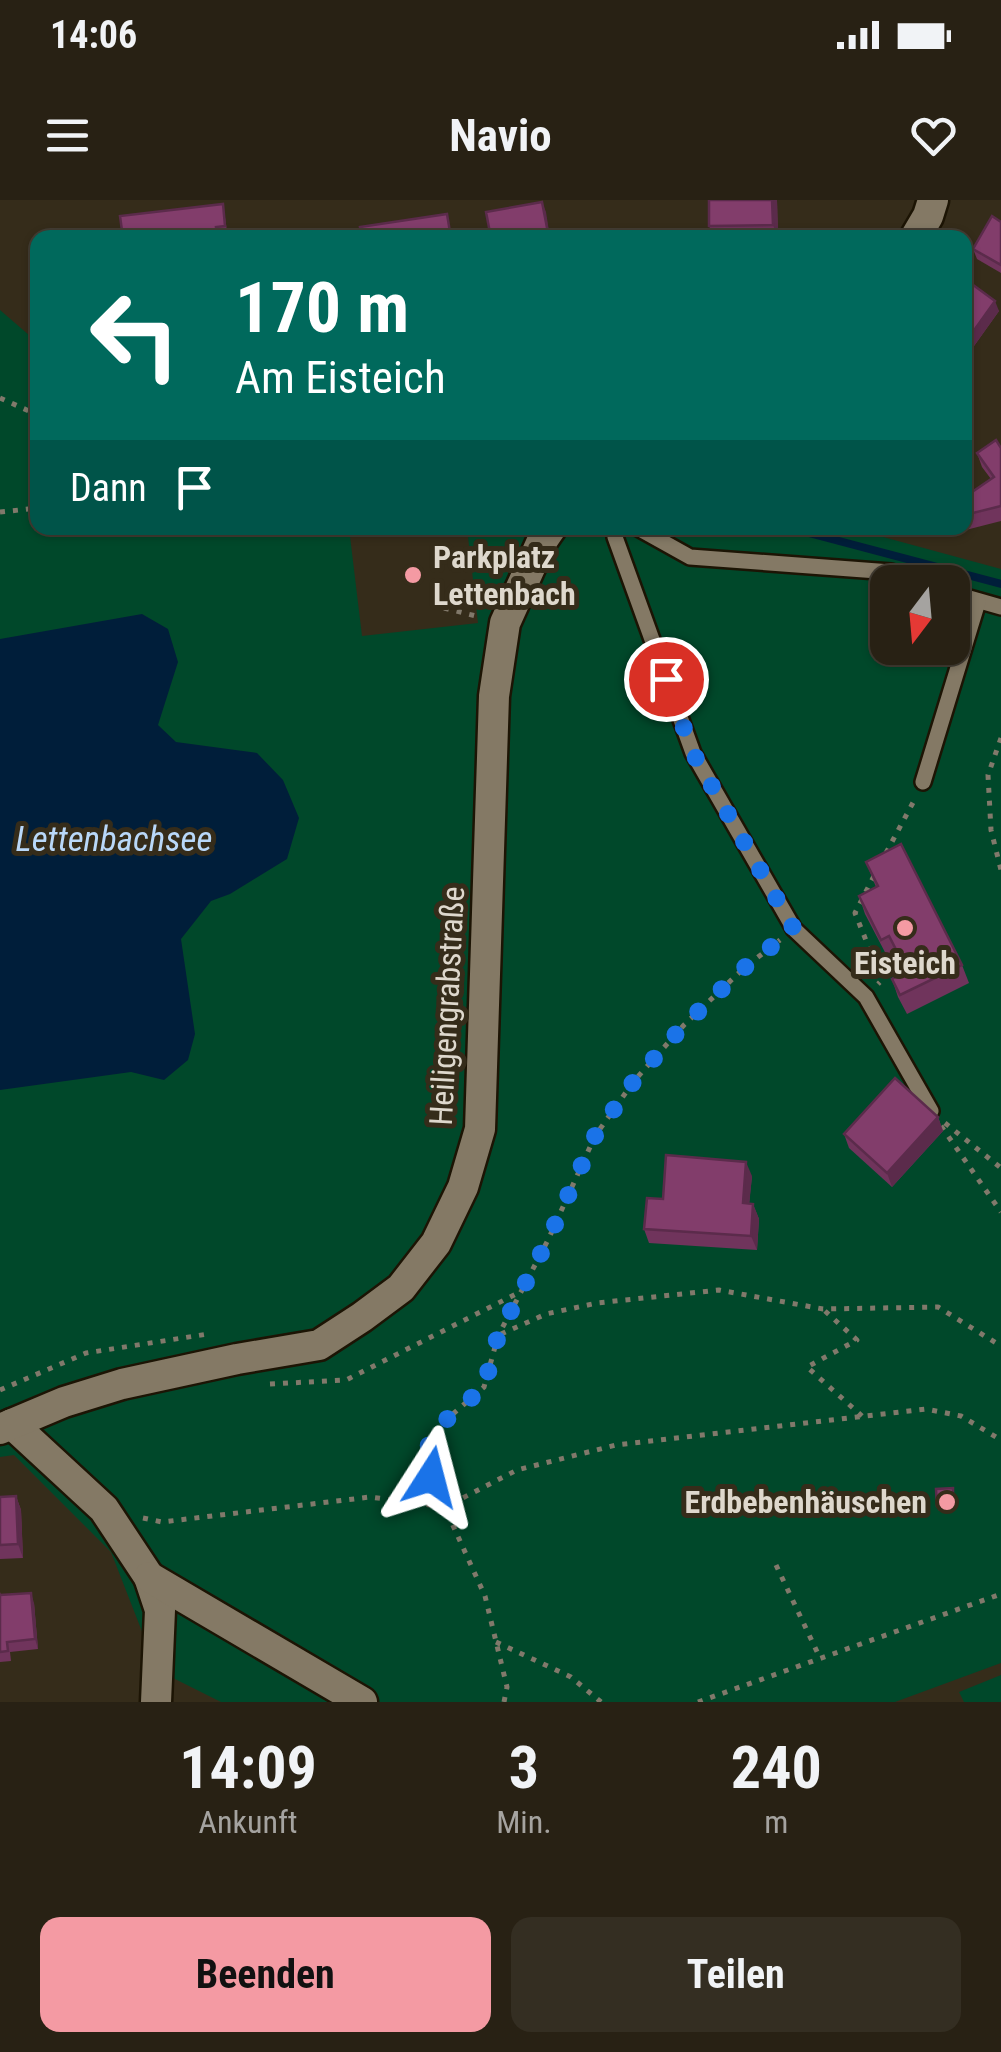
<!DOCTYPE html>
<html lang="de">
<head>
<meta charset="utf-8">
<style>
  :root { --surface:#282114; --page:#342e22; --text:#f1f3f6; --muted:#a5a3a0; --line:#443e34; --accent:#f49aa3 }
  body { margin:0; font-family:"Roboto Condensed",sans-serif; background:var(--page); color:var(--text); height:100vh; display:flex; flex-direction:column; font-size:38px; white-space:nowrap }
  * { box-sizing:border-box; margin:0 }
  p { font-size:32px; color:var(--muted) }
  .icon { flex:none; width:55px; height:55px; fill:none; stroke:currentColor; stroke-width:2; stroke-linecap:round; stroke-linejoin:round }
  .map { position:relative; height:1502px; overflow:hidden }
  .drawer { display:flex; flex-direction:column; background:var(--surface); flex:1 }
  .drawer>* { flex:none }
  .guide { position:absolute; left:30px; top:30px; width:942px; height:305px; border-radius:20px; box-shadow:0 2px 8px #0004,0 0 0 2px var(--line); background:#00695c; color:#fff; overflow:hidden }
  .needle { width:65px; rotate:196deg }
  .buttons { position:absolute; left:870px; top:365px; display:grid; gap:20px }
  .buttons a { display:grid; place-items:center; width:100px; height:100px; border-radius:20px; background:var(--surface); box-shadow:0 2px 8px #0004,0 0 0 2px var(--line); font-size:50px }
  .pin { position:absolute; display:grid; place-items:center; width:85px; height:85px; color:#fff; margin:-42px; border:5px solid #fff; border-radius:50%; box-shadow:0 2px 10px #0007 }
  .me { position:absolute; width:110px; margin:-55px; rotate:9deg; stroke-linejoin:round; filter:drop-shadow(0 0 8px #0008) }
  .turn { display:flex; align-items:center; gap:35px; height:210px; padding:0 40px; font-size:45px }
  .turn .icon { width:130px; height:130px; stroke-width:2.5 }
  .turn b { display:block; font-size:70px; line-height:85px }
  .then { display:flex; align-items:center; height:95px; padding:0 40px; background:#0003; gap:20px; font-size:38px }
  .eta { display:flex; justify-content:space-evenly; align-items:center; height:170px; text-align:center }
  .eta b { font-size:60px; font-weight:700; line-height:70px }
  .primary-button { display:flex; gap:20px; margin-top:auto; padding:20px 40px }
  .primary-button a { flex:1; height:115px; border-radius:20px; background:var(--accent); color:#111; font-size:40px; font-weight:700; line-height:115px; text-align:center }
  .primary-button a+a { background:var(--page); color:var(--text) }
  .status { display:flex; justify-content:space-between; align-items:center; height:70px; padding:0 50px; background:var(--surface); direction:ltr }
  .status svg { height:28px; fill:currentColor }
  header { display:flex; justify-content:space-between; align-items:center; height:130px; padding:0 40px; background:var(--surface); font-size:45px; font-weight:700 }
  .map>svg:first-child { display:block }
  .green { fill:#00482a; fill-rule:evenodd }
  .water { fill:#001e3a }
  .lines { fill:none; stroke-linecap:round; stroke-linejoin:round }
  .stream { stroke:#001e3a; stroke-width:8 }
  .service-casing { stroke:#1c1404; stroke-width:20 }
  .minor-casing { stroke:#1c1404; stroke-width:35 }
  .path { stroke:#81796b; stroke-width:5; stroke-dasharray:5 8; stroke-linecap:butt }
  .service { stroke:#847965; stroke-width:15 }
  .minor { stroke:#847965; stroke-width:30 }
  .wall { fill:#70345c }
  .shaded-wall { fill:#5b2b4b }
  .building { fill:#823d6b; stroke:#5b2b4b; stroke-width:2.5 }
  .route { stroke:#1a73e8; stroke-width:18; stroke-dasharray:0 32.4 }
  .poi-dot { fill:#f49aa3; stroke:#352c1a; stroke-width:4 }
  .labels { text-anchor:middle; stroke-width:10; stroke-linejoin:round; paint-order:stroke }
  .poi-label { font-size:32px; font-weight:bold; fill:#ded8cd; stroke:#352c1a; text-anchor:start }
  .street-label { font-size:32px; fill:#ded8cd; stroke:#352c1a }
  .water-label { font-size:35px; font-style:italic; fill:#b9d8f9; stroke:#352c1a }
</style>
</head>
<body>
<div class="status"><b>14:06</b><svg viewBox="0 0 49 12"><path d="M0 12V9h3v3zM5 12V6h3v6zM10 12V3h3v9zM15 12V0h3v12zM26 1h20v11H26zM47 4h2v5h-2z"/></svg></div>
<header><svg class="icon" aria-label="menu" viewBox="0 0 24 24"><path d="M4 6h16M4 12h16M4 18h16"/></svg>Navio<svg class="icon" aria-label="heart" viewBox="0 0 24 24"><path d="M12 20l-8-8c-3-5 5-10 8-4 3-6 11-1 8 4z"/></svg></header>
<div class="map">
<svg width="1001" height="1502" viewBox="0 0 1001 1502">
  <rect width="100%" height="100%" fill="#352c1a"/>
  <g class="green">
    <path d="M0,110L37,142L38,328H349L362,436L478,423L467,328H850L1001,369V1463L895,1502H221L157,1470L111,1352L14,1255L0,1257ZM888,382H952V448H888Z"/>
    <polygon points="1001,1475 1001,1502 964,1502 959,1492"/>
  </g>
  <polygon class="water" points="142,414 168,429 178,462 158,525 176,542 257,553 283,580 299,618 287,659 230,694 211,701 181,739 195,834 188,860 164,880 131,872 0,890 0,439"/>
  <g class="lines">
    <polyline class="stream" points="790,328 1001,384"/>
    <defs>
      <g id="service">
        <polyline points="618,328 615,337 693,553 794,729 866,797 931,911"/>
        <polyline points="638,328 690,357 891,372 921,382"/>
        <polyline points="952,393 1001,407"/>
        <polyline points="923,582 978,402"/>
      </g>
      <g id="minor">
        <polyline points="915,38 928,16 933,0"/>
        <polyline points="12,1224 104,1309 149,1377 160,1410 156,1502"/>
        <polyline points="0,1229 64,1202 122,1184 237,1159 319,1145 362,1117 401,1088 436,1043 463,987 480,929 494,496 505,423 542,341 551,328"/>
        <polyline points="149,1377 362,1502"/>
      </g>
    </defs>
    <use href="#service" class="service-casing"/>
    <use href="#minor" class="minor-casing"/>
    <g class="path">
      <polyline points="0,198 38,215"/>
      <polyline points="0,312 38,308"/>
      <polyline points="444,408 480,417"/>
      <polyline points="1001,538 988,575 991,630 1001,670"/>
      <polyline points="886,653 916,597"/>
      <polyline points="874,676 855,713 882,780 878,784"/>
      <polyline points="945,923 1001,968"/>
      <polyline points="941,926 1001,1012"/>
      <polyline points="825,1111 857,1140 807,1167 862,1216"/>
      <polyline points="501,1134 546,1114 597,1103 719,1090 823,1109 938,1107 1001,1146"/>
      <polyline points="270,1184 346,1180 518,1093"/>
      <polyline points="0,1190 86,1153 208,1134"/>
      <polyline points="143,1318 162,1322 370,1297 445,1307 517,1270 616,1245 926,1209 961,1216 1001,1240"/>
      <polyline points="776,1365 820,1458"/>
      <polyline points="496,1442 571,1477 601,1502"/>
      <polyline points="504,1502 507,1487 485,1396 431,1277 427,1248 445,1221 484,1187 498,1136 548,1040 595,936 634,881 684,825 744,768 780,740"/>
      <polyline points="698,1502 1001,1394"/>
    </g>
    <use href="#service" class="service"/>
    <use href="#minor" class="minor"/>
  </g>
  <g class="wall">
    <polygon points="777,0 778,38 714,38 709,26"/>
    <polygon points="223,4 227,31 217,32 218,38 123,38"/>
    <polygon points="1001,22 1001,73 977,59 973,49"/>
    <polygon points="965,79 999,111 974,146 965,139"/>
    <polygon points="1001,248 1001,321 954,333 952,328 965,328 965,282 972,292 991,279 982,267 977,253"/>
    <polygon points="866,662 962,765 969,783 907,814 898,797 892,779 903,773 902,767 896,754 888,758 865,714 859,696 876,687"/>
    <polygon points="938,917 943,931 892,987 849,948 844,934"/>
    <polygon points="752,976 749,1004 753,1004 759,1019 757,1050 649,1043 644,1029"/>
    <polygon points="953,1288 955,1310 939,1311 937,1306"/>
    <polygon points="16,1296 21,1310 23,1358 0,1359 0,1297"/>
    <polygon points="0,1392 1,1395 34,1403 38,1449 10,1452 11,1461 0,1462"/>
  </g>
  <g class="shaded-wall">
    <polygon points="772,0 777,0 778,38 773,25"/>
    <polygon points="542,2 546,12 550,38 549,38"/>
    <polygon points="995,101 999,111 974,146 970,136"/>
    <polygon points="938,917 943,931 892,987 887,973"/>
    <polygon points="746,962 752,976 748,1017 743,1003"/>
    <polygon points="753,1004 759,1019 757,1050 751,1036"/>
    <polygon points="16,1296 21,1310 23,1358 18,1344"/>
    <polygon points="31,1393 34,1403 38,1449 35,1439"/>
  </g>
  <g class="building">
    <polygon points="709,0 772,0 773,25 709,26"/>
    <polygon points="542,2 549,38 491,38 486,12"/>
    <polygon points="223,4 225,26 216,27 217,38 123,38 120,16"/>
    <polygon points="447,14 451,38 362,38 360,27"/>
    <polygon points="992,16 1001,22 1001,65 973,49"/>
    <polygon points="334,33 335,38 300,38"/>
    <polygon points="965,79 995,101 970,136 965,132"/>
    <polygon points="996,240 1001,248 1001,306 965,315 965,282 972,292 994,277 977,253"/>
    <polygon points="901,644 962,765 900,795 892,779 904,772 901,767 904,765 889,736 881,740 859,696 878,686 866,662"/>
    <polygon points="895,878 938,917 887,973 844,934"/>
    <polygon points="666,955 746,962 743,1003 753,1004 751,1036 644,1029 647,998 663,999"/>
    <polygon points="953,1288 953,1305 937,1306 936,1289"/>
    <polygon points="16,1296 18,1344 0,1345 0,1297"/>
    <polygon points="31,1393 35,1439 7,1442 8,1451 0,1452 0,1395"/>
  </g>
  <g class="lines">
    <polyline class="route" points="431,1277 427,1248 445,1221 484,1187 498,1136 548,1040 595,936 634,881 684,825 744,768 794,729 693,553 666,479"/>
  </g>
  <g class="poi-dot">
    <circle cx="413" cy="375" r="10"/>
    <circle cx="905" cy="728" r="10"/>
    <circle cx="947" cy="1302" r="10"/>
  </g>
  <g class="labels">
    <g class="poi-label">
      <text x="433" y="368">Parkplatz<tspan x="433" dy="37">Lettenbach</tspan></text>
      <text x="905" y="774" text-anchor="middle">Eisteich</text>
      <text x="927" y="1313" text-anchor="end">Erdbebenhäuschen</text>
    </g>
    <g class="street-label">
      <text transform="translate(447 806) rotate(-87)" y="11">Heiligengrabstraße</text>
    </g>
    <g class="water-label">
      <text x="114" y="651">Lettenbachsee</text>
    </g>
  </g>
</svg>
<div class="buttons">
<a><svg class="needle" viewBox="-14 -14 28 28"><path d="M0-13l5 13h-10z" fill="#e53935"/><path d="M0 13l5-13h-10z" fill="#a5a3a0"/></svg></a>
</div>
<div class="pin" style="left:666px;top:479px;background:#d93025"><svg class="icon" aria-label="arrive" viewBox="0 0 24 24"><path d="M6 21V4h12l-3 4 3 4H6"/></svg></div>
<svg class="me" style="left:431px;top:1277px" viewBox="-20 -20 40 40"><path d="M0-17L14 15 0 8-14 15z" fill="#1a73e8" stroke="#fff" stroke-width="4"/></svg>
<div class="guide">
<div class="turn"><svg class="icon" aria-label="left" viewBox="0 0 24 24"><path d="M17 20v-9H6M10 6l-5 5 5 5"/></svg><div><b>170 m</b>Am Eisteich</div></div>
<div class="then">Dann<svg class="icon" aria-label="arrive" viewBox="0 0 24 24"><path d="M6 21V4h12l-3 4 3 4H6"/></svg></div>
</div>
</div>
<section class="drawer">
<div class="eta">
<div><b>14:09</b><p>Ankunft</p></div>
<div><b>3</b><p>Min.</p></div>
<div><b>240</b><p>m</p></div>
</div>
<div class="primary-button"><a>Beenden</a><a>Teilen</a></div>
</section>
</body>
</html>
